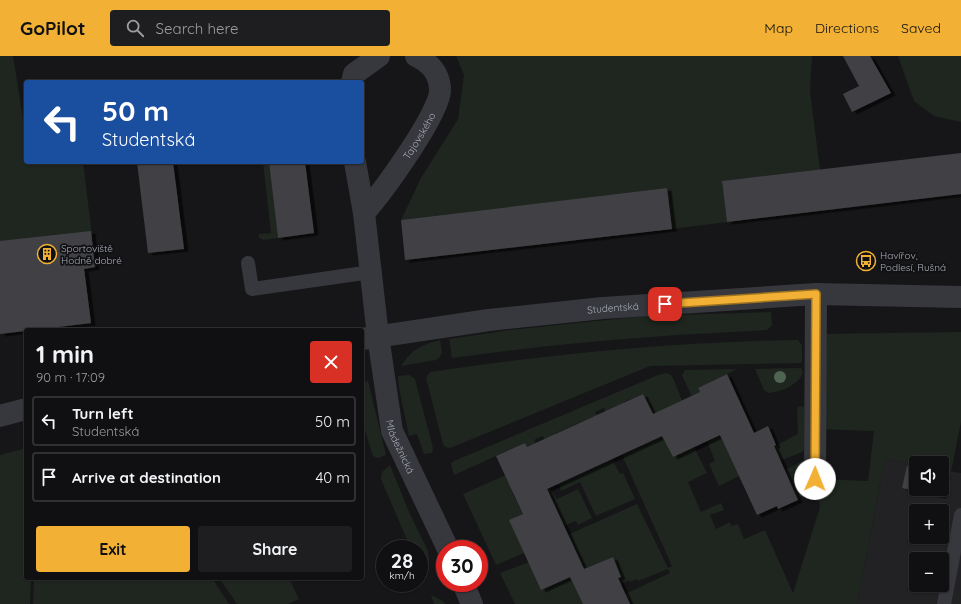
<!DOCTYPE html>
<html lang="en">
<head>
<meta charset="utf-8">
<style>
  :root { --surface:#101012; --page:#1e1e20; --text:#f1f3f6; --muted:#9c9d9f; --line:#303032; --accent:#f2b134 }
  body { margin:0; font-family:Quicksand,sans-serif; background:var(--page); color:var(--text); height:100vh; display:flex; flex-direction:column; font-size:15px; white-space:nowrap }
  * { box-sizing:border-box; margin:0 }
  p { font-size:13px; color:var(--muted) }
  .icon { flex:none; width:22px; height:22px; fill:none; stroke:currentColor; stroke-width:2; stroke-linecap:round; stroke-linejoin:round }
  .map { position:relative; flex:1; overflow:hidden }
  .details { position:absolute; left:24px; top:272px; width:340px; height:252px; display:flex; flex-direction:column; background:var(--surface); border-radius:4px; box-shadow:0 1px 3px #0004,0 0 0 1px var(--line) }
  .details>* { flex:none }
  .top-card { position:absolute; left:24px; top:24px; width:340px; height:84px; border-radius:4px; box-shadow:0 1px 3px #0004,0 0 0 1px var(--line); background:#1a4fa0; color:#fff; overflow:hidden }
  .tools { position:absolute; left:909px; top:400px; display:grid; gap:8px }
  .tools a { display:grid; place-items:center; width:40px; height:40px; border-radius:4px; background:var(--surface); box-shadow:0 1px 3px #0004,0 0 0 1px var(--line); font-size:20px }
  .speed { position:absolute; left:376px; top:484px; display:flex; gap:8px; font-size:20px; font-weight:700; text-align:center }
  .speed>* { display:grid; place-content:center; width:52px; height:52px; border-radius:50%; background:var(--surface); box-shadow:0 1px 3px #0004,0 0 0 1px var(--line); line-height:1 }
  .speed small { font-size:10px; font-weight:400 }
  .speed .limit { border:6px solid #d22; background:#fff; color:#111 }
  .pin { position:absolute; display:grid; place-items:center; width:34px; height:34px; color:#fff; margin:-17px; border-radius:8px; box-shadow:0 2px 6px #0006 }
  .me { position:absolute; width:44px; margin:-22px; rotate:1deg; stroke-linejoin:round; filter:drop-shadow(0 0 3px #0008) }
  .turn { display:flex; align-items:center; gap:14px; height:84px; padding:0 12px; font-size:18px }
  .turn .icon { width:52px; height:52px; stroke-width:2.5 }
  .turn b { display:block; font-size:28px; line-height:34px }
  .round { display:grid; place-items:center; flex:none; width:42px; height:42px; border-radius:4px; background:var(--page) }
  .headline { display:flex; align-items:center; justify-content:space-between; height:68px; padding:0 12px }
  h1 { font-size:24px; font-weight:700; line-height:30px }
  .button { display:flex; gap:8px; margin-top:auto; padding:8px 12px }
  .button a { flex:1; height:46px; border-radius:4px; background:var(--accent); color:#111; font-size:16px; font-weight:700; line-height:46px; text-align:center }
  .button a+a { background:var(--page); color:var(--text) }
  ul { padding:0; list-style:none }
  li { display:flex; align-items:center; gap:12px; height:50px; margin:0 8px 6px; padding:0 4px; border:2px solid var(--line); border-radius:4px }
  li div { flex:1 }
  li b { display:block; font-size:15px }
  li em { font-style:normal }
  header { display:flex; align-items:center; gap:24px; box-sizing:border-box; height:56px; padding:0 20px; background:var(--accent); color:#111 }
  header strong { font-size:19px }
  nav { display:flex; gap:22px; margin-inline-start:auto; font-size:14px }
  .search { width:280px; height:36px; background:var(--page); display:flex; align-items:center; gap:10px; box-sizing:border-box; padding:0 14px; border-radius:4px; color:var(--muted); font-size:15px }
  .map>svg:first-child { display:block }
  .built { fill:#222225; fill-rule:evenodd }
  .green { fill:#1e261f }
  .building { fill:#404145; filter:url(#shadow) }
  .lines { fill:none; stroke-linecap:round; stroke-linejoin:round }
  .lane { stroke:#37383d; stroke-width:14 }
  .street { stroke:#37383d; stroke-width:22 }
  .tree { fill:#506452 }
  .route-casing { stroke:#9d7322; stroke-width:10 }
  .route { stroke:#f2b134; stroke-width:7 }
  .labels { text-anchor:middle; stroke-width:3.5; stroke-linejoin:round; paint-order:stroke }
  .street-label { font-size:10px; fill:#a8adb8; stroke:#111113 }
  .poi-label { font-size:10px; fill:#a8adb8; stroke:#111113; text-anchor:start }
</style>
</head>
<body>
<header>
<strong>GoPilot</strong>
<div class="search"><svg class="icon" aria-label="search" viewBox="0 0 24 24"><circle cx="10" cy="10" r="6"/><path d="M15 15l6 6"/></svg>Search here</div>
<nav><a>Map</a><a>Directions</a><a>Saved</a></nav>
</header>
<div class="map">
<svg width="961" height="548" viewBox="0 0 961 548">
  <defs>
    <filter id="shadow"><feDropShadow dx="4.5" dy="2.5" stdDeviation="0" flood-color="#0009"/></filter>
  </defs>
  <rect width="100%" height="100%" fill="#161618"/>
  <path class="built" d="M885,402L916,409V433H942V414L961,417V548H857ZM916,455H942V481H916ZM916,503H942V529H916Z"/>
  <g class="green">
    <polygon points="0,0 13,0 26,82 26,106 83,106 96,212 85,213 91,268 26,274 0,278"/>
    <polygon points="456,0 812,0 810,35 820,114 722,125 727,166 672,173 667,132 401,164 421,122 458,63 464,19"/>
    <polygon points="898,0 961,0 961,66 934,60 914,45"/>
    <polygon points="263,106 269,106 278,182 264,184 259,182 259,178 271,177"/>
    <path d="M771,256L772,270L767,274C661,279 557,287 452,302L449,283L510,274L645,260Z"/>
    <polygon points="961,276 961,366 951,416 942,414 942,407 916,407 916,409 885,402 857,548 630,548 625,538 670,517 668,513 638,525 637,523 630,526 629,524 621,528 618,522 621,520 613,501 584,513 576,495 572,496 565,480 637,448 668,512 672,510 622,399 662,380 673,401 694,391 707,417 688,426 701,456 721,447 724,454 710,459 716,473 730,466 731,470 738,468 744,483 765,474 793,537 820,451 815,423 868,425 874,375 815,373 816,278"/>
    <path d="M440,284L442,296L440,301L436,304L401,310C412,293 421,289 440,284Z"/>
    <path d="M798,284L802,289V306L800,307L650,310L450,392L445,391L443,388L426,322L430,316C552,298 674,286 798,284Z"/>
    <path d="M801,312L803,316C800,329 780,336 768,337L764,334L755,313Z"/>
    <polygon points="737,313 698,332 701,339 693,343 682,319 685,314"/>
    <polygon points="666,317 670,318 673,322 683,347 653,358 643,338 624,346 625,350 607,358 604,352 595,356 598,362 594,364 592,361 556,377 557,381 546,386 543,380 534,384 537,390 528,394 525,387 454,419 451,407 454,405 658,319"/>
    <polygon points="409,319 415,323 433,392 432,397 424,398 417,378 409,380 399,332 398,320"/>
    <polygon points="368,325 386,399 378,402 373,400 362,365 362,327"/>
    <polygon points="800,350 804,351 805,392 802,396 780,405 773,391 798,378 797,352"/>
    <polygon points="720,379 739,420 719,430 709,408 715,405 707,385"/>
    <polygon points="26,392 26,522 31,522 30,548 0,548 0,399"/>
    <polygon points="612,403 620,418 623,417 635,443 596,460 580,426 561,435 559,428"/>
    <polygon points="802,405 805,407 806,435 798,444 785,414"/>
    <polygon points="390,409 409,456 428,495 429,505 426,512 420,515 419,493 411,493 381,423 382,416"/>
    <polygon points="508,418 513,438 523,458 510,464 524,497 496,509 463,438"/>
    <polygon points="550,432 557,443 578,433 592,462 578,469 576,465 561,471 561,463 547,433"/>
    <polygon points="529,506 570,521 583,548 515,548 500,517"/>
    <polygon points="34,522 212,522 229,548 33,548"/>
    <polygon points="219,522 289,522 299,543 288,548 237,548"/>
    <polygon points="431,539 443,545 445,548 434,548"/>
  </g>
  <g class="building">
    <polygon points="843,0 870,0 891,37 852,56 843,38 859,30"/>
    <polygon points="961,97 961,138 727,166 722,125"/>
    <polygon points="137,106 173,106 184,193 148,197"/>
    <polygon points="269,106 305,106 314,177 278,182"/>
    <polygon points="667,132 672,173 405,204 401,164"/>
    <polygon points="91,175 95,211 84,213 91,267 0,278 0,185"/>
    <polygon points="727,318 754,377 768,370 776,389 774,390 798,444 778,453 777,450 757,459 720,379 673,401 662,380 547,433 584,513 613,501 621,521 618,522 630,548 583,548 570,521 541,534 509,464 523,458 496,400 525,387 527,391 643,338 653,358 700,336 698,332"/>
    <polygon points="907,410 916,412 916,433 942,433 942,417 946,418 942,440 902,432"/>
  </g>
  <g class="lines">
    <g class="lane">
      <polyline points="248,207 252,233 371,216"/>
      <polyline points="944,548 961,459"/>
    </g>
    <g class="street">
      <polyline points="352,26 354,18 379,0"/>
      <path id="s1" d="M355,106L364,157L378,280L392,375L448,493"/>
      <path id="s2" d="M364,157C381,138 442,55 440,33C439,16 430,7 416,0"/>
      <path id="s3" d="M362,283L489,264L603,252L816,238L961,241"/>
      <polyline points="0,360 26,353"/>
      <polyline points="815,423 816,238"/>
      <polyline points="463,527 472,548"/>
    </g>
  </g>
  <circle class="tree" cx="780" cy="321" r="6"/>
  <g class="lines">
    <defs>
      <polyline id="route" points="665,248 816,238 815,423"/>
    </defs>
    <use href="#route" class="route-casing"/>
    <use href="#route" class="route"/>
  </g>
  <defs>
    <symbol id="building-ring" viewBox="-11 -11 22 22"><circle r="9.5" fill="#111113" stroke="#f2b134" stroke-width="1.5"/><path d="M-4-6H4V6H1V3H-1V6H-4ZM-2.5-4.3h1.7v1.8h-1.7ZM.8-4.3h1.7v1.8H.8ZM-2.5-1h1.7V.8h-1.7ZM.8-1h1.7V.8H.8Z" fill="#f2b134"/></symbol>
    <symbol id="bus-ring" viewBox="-11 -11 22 22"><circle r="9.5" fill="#111113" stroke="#f2b134" stroke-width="1.5"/><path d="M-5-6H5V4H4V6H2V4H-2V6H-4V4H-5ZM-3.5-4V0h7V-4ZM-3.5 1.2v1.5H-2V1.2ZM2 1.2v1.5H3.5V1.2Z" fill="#f2b134"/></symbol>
  </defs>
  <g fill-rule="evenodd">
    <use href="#building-ring" x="36" y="187" width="22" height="22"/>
    <use href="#bus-ring" x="855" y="194" width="22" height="22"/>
  </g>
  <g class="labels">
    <g class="street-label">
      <text dy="4" stroke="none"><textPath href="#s2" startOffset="95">Tajovského</textPath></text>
      <text dy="4" stroke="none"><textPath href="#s3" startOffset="253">Studentská</textPath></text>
      <text dy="4" stroke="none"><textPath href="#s1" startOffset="289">Mládežnická</textPath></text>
    </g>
    <g class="poi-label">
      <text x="61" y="196">Sportoviště<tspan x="61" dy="12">Hodně dobré</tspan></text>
      <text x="880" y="203">Havířov,<tspan x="880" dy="12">Podlesí, Rušná</tspan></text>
    </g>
  </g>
</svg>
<div class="tools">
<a><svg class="icon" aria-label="sound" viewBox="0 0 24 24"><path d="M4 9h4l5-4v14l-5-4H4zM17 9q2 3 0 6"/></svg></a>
<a>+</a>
<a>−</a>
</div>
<div class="speed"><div>28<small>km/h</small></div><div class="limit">30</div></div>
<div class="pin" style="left:665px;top:248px;background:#d93025"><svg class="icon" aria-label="arrive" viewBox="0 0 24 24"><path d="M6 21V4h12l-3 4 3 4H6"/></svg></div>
<svg class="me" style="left:815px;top:423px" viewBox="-20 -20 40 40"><circle r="19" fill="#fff"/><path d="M0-13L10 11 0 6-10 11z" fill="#f2b134"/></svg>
<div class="top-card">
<div class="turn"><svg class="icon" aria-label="left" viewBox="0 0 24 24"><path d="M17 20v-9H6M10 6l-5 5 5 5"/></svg><div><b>50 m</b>Studentská</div></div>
</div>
<section class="details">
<div class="headline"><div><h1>1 min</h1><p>90 m · 17:09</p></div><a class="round" style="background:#d93025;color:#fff"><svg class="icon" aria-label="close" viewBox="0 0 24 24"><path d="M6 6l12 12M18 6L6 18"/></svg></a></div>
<ul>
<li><svg class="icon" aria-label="left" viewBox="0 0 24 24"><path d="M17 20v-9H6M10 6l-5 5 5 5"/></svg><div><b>Turn left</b><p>Studentská</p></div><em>50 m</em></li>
<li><svg class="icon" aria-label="arrive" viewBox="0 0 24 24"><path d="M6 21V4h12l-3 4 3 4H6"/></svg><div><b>Arrive at destination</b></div><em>40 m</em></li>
</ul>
<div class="button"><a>Exit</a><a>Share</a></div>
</section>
</div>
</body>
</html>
